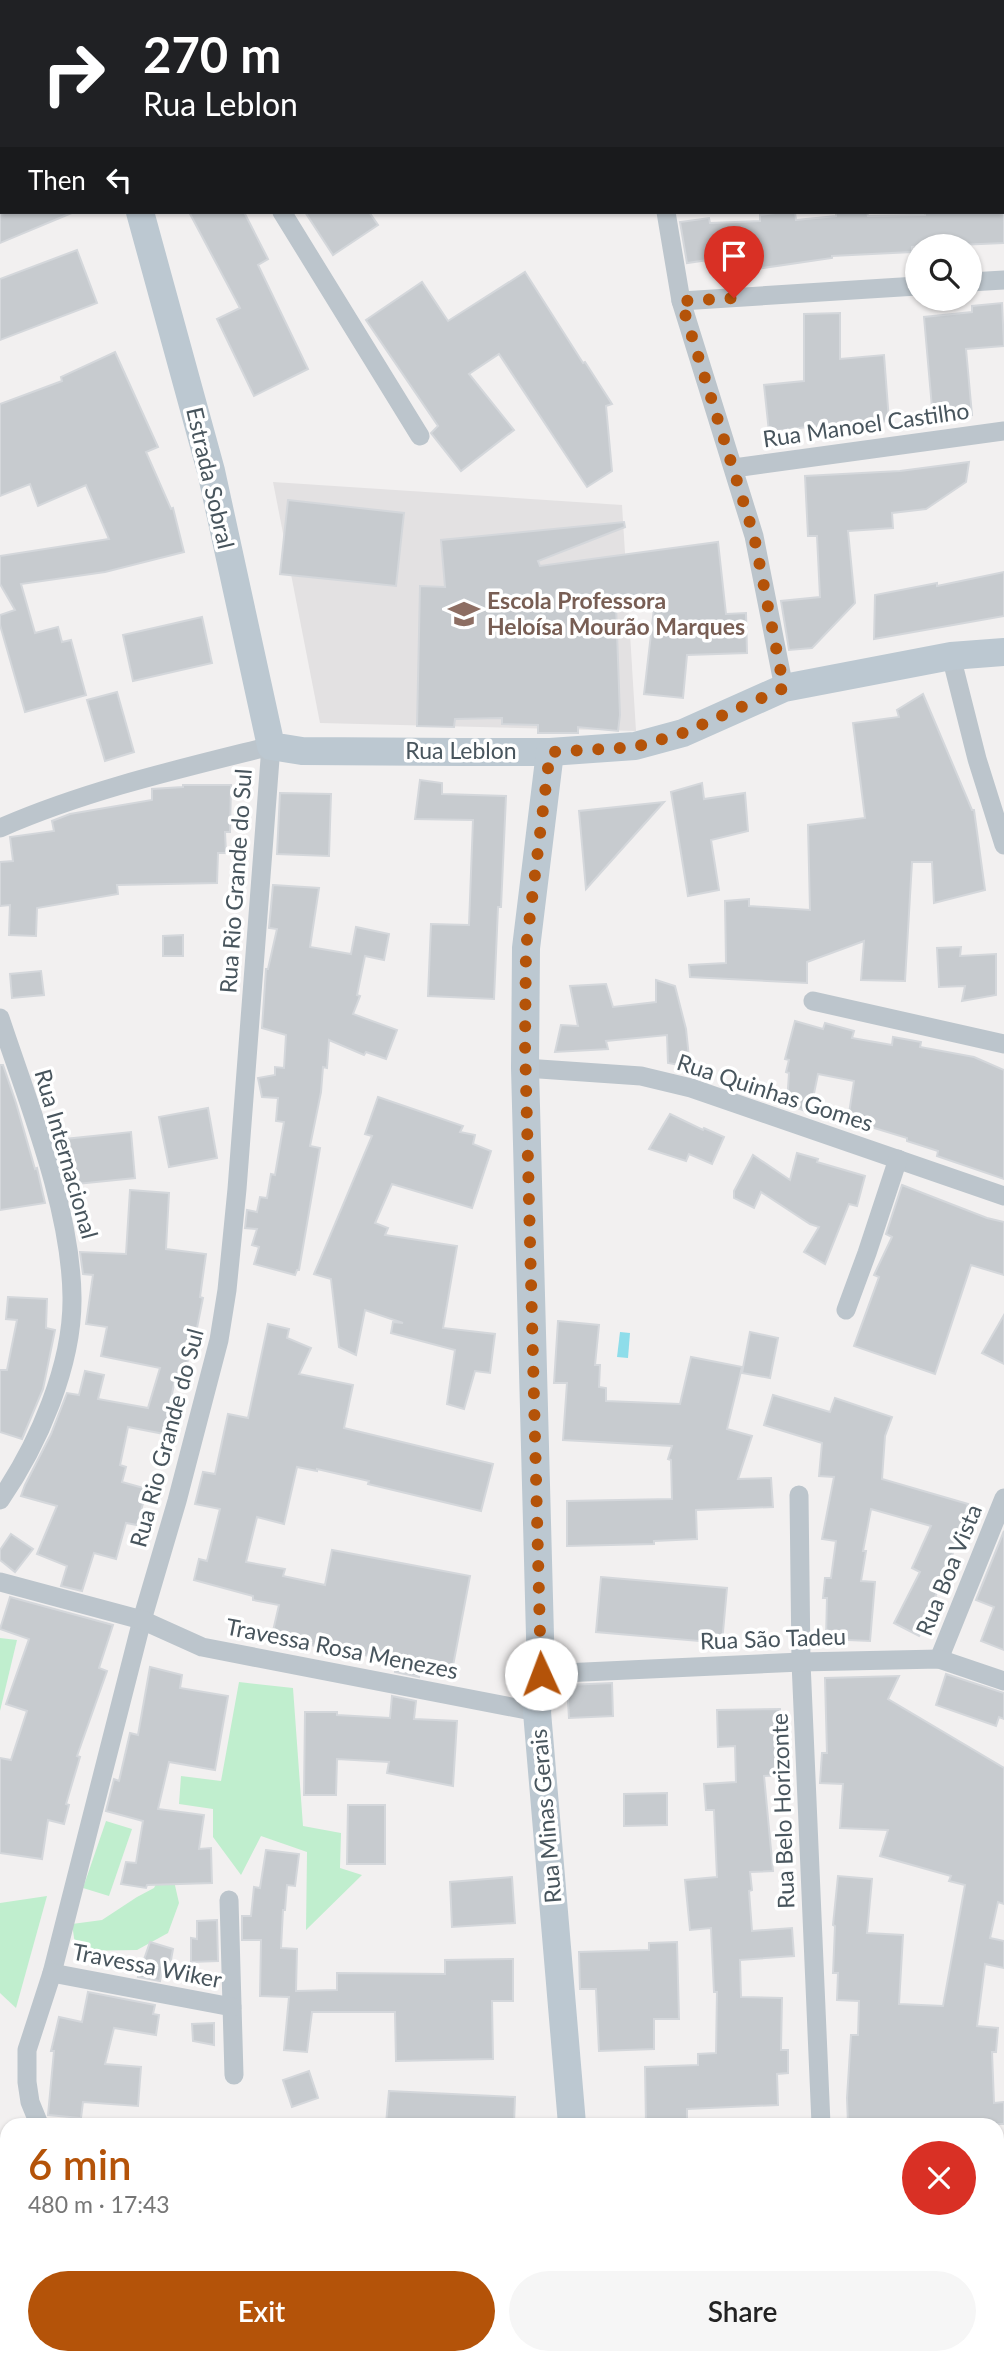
<!DOCTYPE html>
<html lang="en">
<head>
<meta charset="utf-8">
<style>
  :root { --surface:#fff; --page:#f6f6f6; --text:#222; --muted:#767676; --accent:#b45309 }
  body { margin:0; font-family:Lato,sans-serif; background:var(--page); color:var(--text); height:100vh; display:flex; flex-direction:column; font-size:26px; white-space:nowrap }
  * { box-sizing:border-box; margin:0 }
  p { font-size:23px; color:var(--muted) }
  .icon { flex:none; width:38px; height:38px; fill:none; stroke:currentColor; stroke-width:2; stroke-linecap:round; stroke-linejoin:round }
  .map { position:relative; flex:1; overflow:hidden }
  .sheet { position:absolute; left:0px; top:2118px; width:1004px; height:247px; display:flex; flex-direction:column; background:var(--surface); border-radius:21px 21px 0 0; box-shadow:0 2px 5px #0004 }
  .sheet>* { flex:none }
  .guide { position:absolute; left:0px; top:0px; width:1004px; height:214px; box-shadow:0 2px 5px #0004; background:#202124; color:#fff; overflow:hidden }
  .tools { position:absolute; left:905px; top:234px; display:grid; gap:14px }
  .tools a { display:grid; place-items:center; width:77px; height:77px; border-radius:50%; background:var(--surface); box-shadow:0 2px 5px #0004; font-size:35px }
  .pin { position:absolute; display:grid; place-items:center; width:60px; height:60px; color:#fff; margin:-72px -30px; border-radius:50% 50% 50% 0; rotate:-45deg; box-shadow:0 0 7px #0007 }
  .pin .icon { rotate:45deg }
  .me { position:absolute; width:77px; margin:-38px; rotate:358deg; stroke-linejoin:round; filter:drop-shadow(0 0 5px #0008) }
  .turn { display:flex; align-items:center; gap:24px; height:147px; padding:0 28px; font-size:32px }
  .turn .icon { width:91px; height:91px; stroke-width:2.5 }
  .turn b { display:block; font-size:49px; line-height:60px }
  .then { display:flex; align-items:center; height:66px; padding:0 28px; background:#0003; gap:14px; font-size:26px }
  .round { display:grid; place-items:center; flex:none; width:74px; height:74px; border-radius:37px; background:var(--page) }
  .overview { display:flex; align-items:center; justify-content:space-between; height:119px; padding:0 28px }
  h1 { font-size:42px; font-weight:600; line-height:52px; color:var(--accent) }
  .primary-button { display:flex; gap:14px; margin-top:auto; padding:14px 28px }
  .primary-button a { flex:1; height:80px; border-radius:42px; background:var(--accent); color:#fff; font-size:28px; font-weight:600; line-height:80px; text-align:center }
  .primary-button a+a { background:var(--page); color:var(--text) }
  .map>svg:first-child { display:block }
  .education { fill:#e3e1e2 }
  .green { fill:#c0eece }
  .water { fill:#8eddea }
  .building { fill:#c7cbcf; stroke:#d4d7db; stroke-width:2 }
  .lines { fill:none; stroke-linecap:round; stroke-linejoin:round }
  .street { stroke:#bcc5cc; stroke-width:19 }
  .secondary { stroke:#bcc8d1; stroke-width:28 }
  .route { stroke:#b45309; stroke-width:12; stroke-dasharray:0 21.6 }
  .labels { text-anchor:middle; stroke-width:7; stroke-linejoin:round; paint-order:stroke }
  .street-label { font-size:23px; fill:#48555d; stroke:#fff }
  .education-label { font-size:23px; font-weight:bold; fill:#785e54; stroke:#fff; text-anchor:start }
</style>
</head>
<body>
<div class="map">
<svg width="1004" height="2363" viewBox="0 0 1004 2363">
  <rect width="100%" height="100%" fill="#f2f0f0"/>
  <polygon class="education" points="273,482 622,505 636,731 320,723"/>
  <g class="green">
    <polygon points="0,1638 17,1640 0,1711"/>
    <polygon points="239,1682 293,1688 303,1826 341,1833 340,1868 362,1875 306,1930 307,1852 261,1836 241,1875 213,1837 213,1809 179,1804 181,1776 221,1781"/>
    <polygon points="106,1821 132,1829 109,1896 83,1888"/>
    <polygon points="169,1859 179,1903 168,1933 137,1950 76,1951 72,1924 102,1920 137,1897 154,1888"/>
    <polygon points="47,1896 16,2008 0,1993 0,1903"/>
  </g>
  <polygon class="water" points="620,1332 630,1333 628,1358 617,1357"/>
  <g class="building">
    <polygon points="0,212 74,212 0,243"/>
    <polygon points="189,212 244,212 268,259 258,265 308,369 254,396 217,319 240,308"/>
    <polygon points="305,212 369,212 378,225 333,255"/>
    <polygon points="783,212 795,212 796,220 836,216 836,212 867,212 868,216 925,215 925,212 1004,212 1004,243 912,247 912,252 832,256 832,258 756,269 722,270 722,258 687,263 680,222 709,218 710,223 760,221 760,215"/>
    <polygon points="77,250 97,303 0,340 0,279"/>
    <polygon points="525,272 583,363 585,362 612,404 606,406 612,471 587,487 499,354 469,374 514,430 461,471 431,433 438,426 366,320 422,282 448,321"/>
    <polygon points="1002,303 1004,346 966,349 972,415 933,419 924,317 972,312 972,306"/>
    <polygon points="840,313 840,359 884,355 889,421 843,425 844,428 815,430 815,426 769,432 764,385 804,381 804,314"/>
    <polygon points="115,352 158,447 146,452 171,509 173,508 184,552 105,572 21,584 35,633 58,627 62,642 71,640 86,695 25,712 0,625 0,615 15,610 0,584 0,556 109,539 86,485 38,506 30,484 0,496 0,404 62,381 61,377"/>
    <polygon points="969,462 966,482 926,509 892,513 893,528 848,531 855,603 812,648 789,650 781,601 820,597 817,536 808,536 805,476 900,471"/>
    <polygon points="288,500 404,513 396,586 280,574"/>
    <polygon points="624,522 625,527 538,561 540,566 718,542 726,614 746,613 747,653 687,655 683,698 644,694 655,600 616,605 620,715 618,731 578,727 578,733 538,733 538,725 502,724 502,718 455,719 454,727 417,726 420,586 445,587 441,540"/>
    <polygon points="1004,572 1004,616 874,639 875,595 937,583 937,586"/>
    <polygon points="202,617 212,663 133,681 123,635"/>
    <polygon points="117,692 134,752 105,761 87,700"/>
    <polygon points="923,694 972,810 974,810 985,890 934,903 932,862 912,862 905,981 861,980 864,941 807,962 807,983 690,977 689,965 726,963 725,901 749,899 749,906 810,910 808,825 865,818 853,723 899,717 897,710"/>
    <polygon points="420,780 442,783 442,794 506,796 501,907 498,907 494,999 428,996 431,924 469,925 473,820 415,819"/>
    <polygon points="702,783 704,799 745,793 748,831 711,840 719,890 688,896 671,792"/>
    <polygon points="183,785 231,785 230,832 225,832 226,853 218,853 217,883 117,885 118,894 37,908 36,936 9,935 10,905 0,906 0,862 13,861 10,837 54,831 52,821 70,814 152,800 152,789 183,787"/>
    <polygon points="280,793 331,794 329,856 277,854"/>
    <polygon points="664,802 586,889 579,811"/>
    <polygon points="273,885 319,888 310,947 351,954 356,927 389,934 384,960 365,956 357,995 360,996 353,1014 397,1030 386,1059 366,1052 364,1055 329,1040 327,1068 323,1067 321,1092 310,1146 320,1148 299,1270 297,1270 295,1275 254,1264 259,1247 252,1245 257,1229 245,1228 247,1210 257,1212 260,1197 267,1198 271,1174 275,1175 284,1122 276,1121 278,1098 262,1097 258,1078 275,1075 275,1067 284,1068 286,1035 262,1028 266,969 268,969 277,929 269,928"/>
    <polygon points="183,935 183,956 163,956 163,936"/>
    <polygon points="961,947 960,956 996,954 996,995 962,1001 965,986 939,987 937,948"/>
    <polygon points="41,971 44,995 12,998 10,974"/>
    <polygon points="656,980 675,986 686,1029 690,1067 668,1063 667,1035 606,1041 608,1049 555,1052 561,1025 578,1026 570,986 606,984 613,1007 656,1002"/>
    <polygon points="795,1021 823,1029 825,1023 854,1031 852,1038 892,1045 893,1037 921,1042 920,1047 974,1057 1004,1070 1004,1179 937,1156 938,1151 907,1141 907,1138 848,1120 854,1081 818,1074 810,1113 787,1104 789,1073 786,1072 789,1060 785,1059"/>
    <polygon points="0,1065 3,1065 16,1103 35,1169 37,1168 45,1203 0,1210"/>
    <polygon points="378,1097 463,1126 460,1132 475,1135 473,1144 491,1151 472,1208 392,1184 375,1223 388,1228 385,1235 457,1246 443,1328 495,1334 490,1373 475,1371 464,1409 447,1404 455,1350 391,1333 393,1322 403,1323 365,1310 356,1355 339,1347 331,1279 314,1274 372,1136 365,1134"/>
    <polygon points="208,1108 217,1158 169,1167 159,1117"/>
    <polygon points="670,1114 703,1130 704,1128 724,1137 712,1164 689,1154 686,1161 649,1149"/>
    <polygon points="131,1132 135,1178 67,1185 61,1165 67,1164 65,1139"/>
    <polygon points="797,1153 818,1159 817,1162 865,1176 857,1206 849,1204 825,1264 804,1252 819,1227 810,1224 761,1192 754,1208 734,1198 734,1191 753,1155 790,1180"/>
    <polygon points="902,1185 987,1218 1004,1222 1004,1275 971,1265 935,1374 854,1346 879,1277 874,1275 892,1237 886,1234"/>
    <polygon points="130,1190 169,1193 166,1249 206,1254 200,1297 203,1298 195,1338 192,1337 184,1381 175,1379 164,1434 128,1427 120,1465 126,1467 122,1482 147,1489 137,1525 126,1523 116,1559 94,1553 82,1591 61,1586 67,1566 37,1554 57,1506 21,1496 25,1485 51,1434 67,1393 79,1395 85,1371 104,1375 98,1399 148,1408 160,1368 101,1356 107,1327 86,1324 93,1275 83,1274 80,1252 126,1254"/>
    <polygon points="8,1297 47,1299 46,1328 55,1330 43,1389 22,1439 0,1432 0,1370 7,1370 17,1320 6,1319"/>
    <polygon points="1004,1315 1004,1364 982,1353"/>
    <polygon points="558,1321 599,1325 595,1365 600,1365 599,1387 606,1388 606,1401 680,1404 691,1357 742,1367 727,1429 752,1436 738,1479 771,1478 773,1507 696,1510 697,1539 654,1541 654,1544 567,1546 567,1501 672,1499 671,1460 668,1459 672,1446 563,1440 567,1383 554,1383"/>
    <polygon points="268,1324 289,1329 287,1338 311,1348 299,1374 353,1385 344,1428 493,1464 481,1511 368,1484 369,1481 317,1469 317,1471 297,1467 284,1524 257,1517 246,1562 285,1569 283,1576 325,1585 332,1550 470,1576 452,1671 420,1666 419,1677 395,1672 396,1661 289,1641 288,1648 270,1644 279,1605 253,1600 253,1596 194,1580 199,1559 207,1561 220,1509 195,1504 203,1472 215,1474 228,1414 248,1418"/>
    <polygon points="750,1332 778,1338 770,1378 742,1373"/>
    <polygon points="773,1395 830,1412 835,1398 892,1417 885,1436 882,1479 968,1504 951,1559 935,1597 938,1598 919,1636 894,1623 920,1572 912,1568 931,1526 871,1509 863,1551 866,1551 861,1581 875,1582 870,1641 826,1639 827,1598 823,1598 825,1578 831,1578 836,1541 822,1539 834,1477 819,1476 822,1443 764,1425"/>
    <polygon points="1004,1531 1004,1650 981,1641 994,1607 976,1600"/>
    <polygon points="11,1534 33,1549 15,1572 0,1560 0,1550"/>
    <polygon points="601,1577 727,1588 722,1643 596,1632"/>
    <polygon points="10,1597 113,1625 99,1668 107,1671 77,1756 80,1757 66,1804 69,1805 64,1824 48,1820 42,1859 0,1853 0,1758 11,1760 27,1711 6,1704 29,1639 0,1629"/>
    <polygon points="150,1667 182,1675 180,1688 228,1696 215,1770 169,1762 158,1809 204,1815 199,1849 211,1848 212,1883 147,1885 146,1888 121,1884 126,1862 136,1863 143,1821 106,1811 114,1779 119,1781 130,1733 138,1735"/>
    <polygon points="946,1674 1004,1693 1004,1719 999,1717 996,1726 936,1705"/>
    <polygon points="899,1676 888,1699 1004,1768 1004,1904 998,1902 990,1938 1004,1941 1004,1968 985,1964 977,2026 998,2028 996,2052 992,2052 994,2103 1004,2102 1004,2124 848,2124 847,2098 851,2035 858,2035 859,2001 837,2000 838,1973 833,1973 835,1926 833,1925 838,1876 872,1879 867,1933 903,1935 899,2004 943,2006 965,1885 949,1881 951,1876 880,1856 888,1830 840,1828 843,1784 820,1783 822,1753 827,1753 825,1678"/>
    <polygon points="612,1683 613,1716 569,1718 567,1685"/>
    <polygon points="392,1696 416,1701 414,1719 457,1721 453,1786 387,1773 389,1762 337,1759 336,1795 304,1795 305,1712 337,1712 337,1715 390,1718"/>
    <polygon points="780,1709 783,1775 764,1776 773,1871 750,1872 752,1890 749,1891 752,1931 792,1928 794,1956 740,1960 741,1997 782,1998 781,2050 788,2050 788,2073 777,2074 778,2105 687,2109 687,2124 646,2124 645,2067 698,2065 698,2054 716,2053 717,1992 714,1992 711,1928 690,1930 685,1880 717,1877 714,1810 706,1810 704,1784 736,1782 735,1746 718,1747 717,1710"/>
    <polygon points="667,1793 667,1825 624,1826 624,1794"/>
    <polygon points="348,1805 385,1805 385,1864 347,1864"/>
    <polygon points="266,1850 299,1854 295,1886 287,1885 285,1910 283,1910 281,1948 297,1949 296,1991 337,1990 337,1973 445,1974 445,1960 513,1959 513,2001 492,2001 493,2059 396,2061 395,2012 312,2012 307,2052 284,2050 289,1997 260,1996 261,1940 242,1940 242,1916 251,1916 254,1887 260,1888"/>
    <polygon points="512,1877 515,1923 452,1927 450,1882"/>
    <polygon points="217,1920 218,1961 191,1962 191,1938 197,1939 197,1921"/>
    <polygon points="150,1942 173,1949 169,1971 162,1970 160,1981 138,1977"/>
    <polygon points="677,1942 679,2019 654,2019 654,2049 599,2051 596,1989 580,1989 579,1952 649,1950 649,1943"/>
    <polygon points="88,1992 155,2005 153,2014 159,2015 156,2035 114,2028 105,2064 141,2067 138,2106 83,2102 81,2118 48,2115 54,2051 51,2051 59,2017 82,2022"/>
    <polygon points="214,2023 214,2045 193,2041 192,2024"/>
    <polygon points="309,2071 318,2098 292,2107 283,2080"/>
    <polygon points="389,2091 515,2097 514,2124 386,2124"/>
  </g>
  <g class="lines">
    <g class="street">
      <polyline points="643,0 643,2"/>
      <polyline points="264,2 266,0"/>
      <polyline points="0,37 2,35"/>
      <polyline points="1003,65 1004,64"/>
      <polyline points="282,212 420,436"/>
      <polyline points="666,212 681,301 754,536 784,688"/>
      <polyline points="970,282 1004,280"/>
      <polyline points="681,301 917,286"/>
      <polyline points="734,468 1004,431"/>
      <polyline points="951,656 977,759 1004,845"/>
      <path d="M0,828C87,790 179,769 271,746L237,1189L227,1290L219,1340L177,1501L142,1620L52,1973L27,2050V2082L30,2102L39,2124"/>
      <polyline points="813,1001 1004,1044"/>
      <path d="M0,1018C28,1103 71,1207 72,1297C73,1365 38,1445 0,1500"/>
      <polyline points="525,1068 641,1076 691,1088 1004,1196"/>
      <polyline points="846,1310 867,1253 898,1159"/>
      <polyline points="799,1495 801,1662 821,2124"/>
      <polyline points="0,1582 142,1620 202,1647 537,1712"/>
      <polyline points="939,1659 1004,1498"/>
      <polyline points="541,1674 801,1662 939,1659 1004,1681"/>
      <polyline points="229,1900 234,2075"/>
      <polyline points="52,1973 232,2007"/>
      <polyline points="101,2357 103,2363"/>
      <polyline points="638,2357 646,2363"/>
      <polyline points="831,2357 831,2363"/>
    </g>
    <g class="secondary">
      <polyline points="0,9 2,11"/>
      <polyline points="140,212 211,471 271,746 302,751 461,752 550,752 635,746 683,733 784,688 951,656 1004,652"/>
      <polyline points="550,752 526,948 525,1068 541,1674 537,1712 572,2124"/>
      <polyline points="587,2363 587,2357"/>
    </g>
  </g>
  <g class="lines">
    <polyline class="route" points="541,1674 525,1044 526,948 550,752 635,747 683,733 784,688 754,536 681,301 734,298"/>
  </g>
  <defs>
    <symbol id="school-bare" viewBox="-9 -9 18 18"><path d="M0-5L7-2L0 1L-7-2ZM-4 1L0 2.5L4 1V4Q0 6-4 4Z" fill="#8d6e63" stroke="#fff" stroke-width="2.5" paint-order="stroke"/></symbol>
  </defs>
  <g fill-rule="evenodd">
    <use href="#school-bare" x="442" y="592" width="44" height="44"/>
  </g>
  <g class="labels">
    <g class="street-label">
      <text transform="translate(866 425) rotate(-8)" y="8">Rua Manoel Castilho</text>
      <text transform="translate(210 478) rotate(77)" y="8">Estrada Sobral</text>
      <text x="461" y="759">Rua Leblon</text>
      <text transform="translate(236 881) rotate(-86)" y="8">Rua Rio Grande do Sul</text>
      <text transform="translate(775 1093) rotate(18)" y="8">Rua Quinhas Gomes</text>
      <text transform="translate(66 1154) rotate(74)" y="8">Rua Internacional</text>
      <text transform="translate(167 1438) rotate(-75)" y="8">Rua Rio Grande do Sul</text>
      <text transform="translate(949 1570) rotate(-68)" y="8">Rua Boa Vista</text>
      <text transform="translate(773 1639) rotate(-2)" y="8">Rua São Tadeu</text>
      <text transform="translate(342 1649) rotate(11)" y="8">Travessa Rosa Menezes</text>
      <text transform="translate(783 1811) rotate(-92)" y="8">Rua Belo Horizonte</text>
      <text transform="translate(546 1816) rotate(-95)" y="8">Rua Minas Gerais</text>
      <text transform="translate(147 1966) rotate(11)" y="8">Travessa Wiker</text>
    </g>
    <g class="education-label">
      <text x="487" y="609">Escola Professora<tspan x="487" dy="26">Heloísa Mourão Marques</tspan></text>
    </g>
  </g>
</svg>
<div class="tools">
<a><svg class="icon" aria-label="search" viewBox="0 0 24 24"><circle cx="10" cy="10" r="6"/><path d="M15 15l6 6"/></svg></a>
</div>
<div class="pin" style="left:734px;top:298px;background:#d93025"><svg class="icon" aria-label="arrive" viewBox="0 0 24 24"><path d="M6 21V4h12l-3 4 3 4H6"/></svg></div>
<svg class="me" style="left:541px;top:1674px" viewBox="-20 -20 40 40"><circle r="19" fill="#fff"/><path d="M0-13L10 11 0 6-10 11z" fill="#b45309"/></svg>
<div class="guide">
<div class="turn"><svg class="icon" aria-label="right" viewBox="0 0 24 24"><path d="M7 20v-9h11M14 6l5 5-5 5"/></svg><div><b>270 m</b>Rua Leblon</div></div>
<div class="then">Then<svg class="icon" aria-label="left" viewBox="0 0 24 24"><path d="M17 20v-9H6M10 6l-5 5 5 5"/></svg></div>
</div>
<section class="sheet">
<div class="overview"><div><h1>6 min</h1><p>480 m · 17:43</p></div><a class="round" style="background:#d93025;color:#fff"><svg class="icon" aria-label="close" viewBox="0 0 24 24"><path d="M6 6l12 12M18 6L6 18"/></svg></a></div>
<div class="primary-button"><a>Exit</a><a>Share</a></div>
</section>
</div>
</body>
</html>
